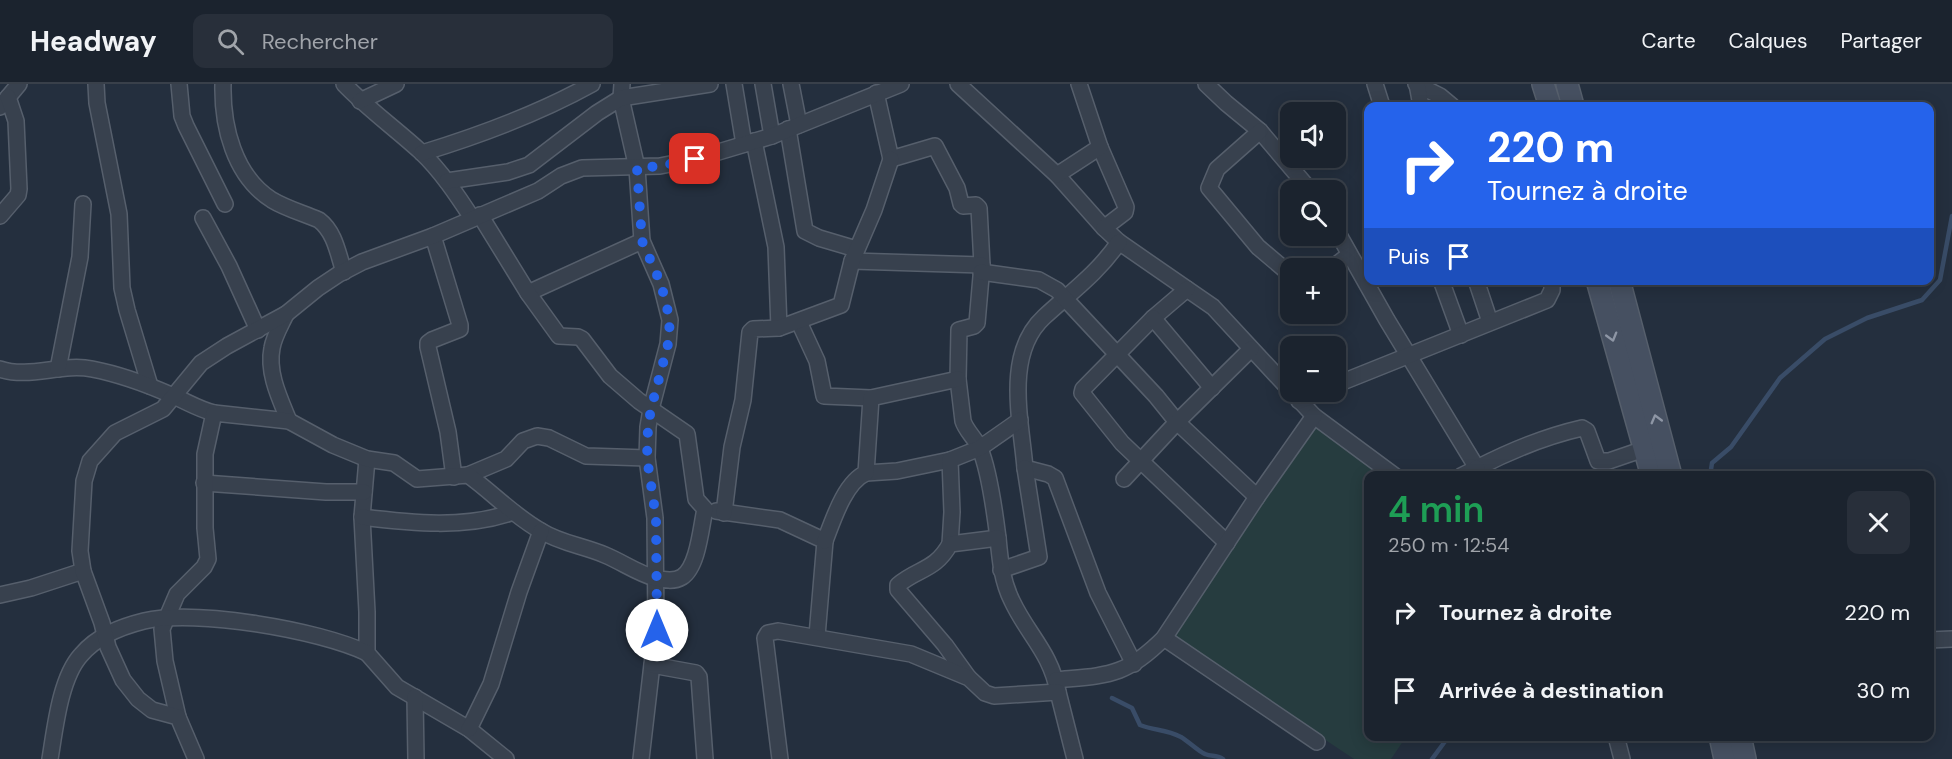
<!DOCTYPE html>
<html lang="fr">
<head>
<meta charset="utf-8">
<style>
  :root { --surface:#1b232e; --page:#282f3a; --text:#f1f3f6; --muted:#a0a4aa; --line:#39404a }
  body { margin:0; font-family:"DM Sans",sans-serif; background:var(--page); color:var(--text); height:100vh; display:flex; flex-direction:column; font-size:22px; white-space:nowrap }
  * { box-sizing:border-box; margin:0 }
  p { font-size:20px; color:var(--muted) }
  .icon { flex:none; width:33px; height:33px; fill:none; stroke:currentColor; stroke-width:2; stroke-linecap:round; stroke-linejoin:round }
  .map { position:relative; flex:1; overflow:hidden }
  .side { position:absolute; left:1364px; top:387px; width:570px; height:270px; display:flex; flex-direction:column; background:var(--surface); border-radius:12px; box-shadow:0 3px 15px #0003,0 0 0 2px var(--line) }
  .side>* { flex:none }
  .hud { position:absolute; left:1364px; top:18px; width:570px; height:183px; border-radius:12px; box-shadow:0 3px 15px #0003,0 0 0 2px var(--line); background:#2563eb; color:#fff; overflow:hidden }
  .tools { position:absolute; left:1280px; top:18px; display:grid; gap:12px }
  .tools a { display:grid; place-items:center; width:66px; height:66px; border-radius:12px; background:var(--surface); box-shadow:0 3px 15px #0003,0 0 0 2px var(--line); font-size:30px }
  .pin { position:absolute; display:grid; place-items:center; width:51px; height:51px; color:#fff; margin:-26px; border-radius:12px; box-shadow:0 3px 9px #0006 }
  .me { position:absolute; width:66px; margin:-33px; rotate:0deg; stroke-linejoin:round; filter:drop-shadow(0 0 4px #0008) }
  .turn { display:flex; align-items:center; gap:21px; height:126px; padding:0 24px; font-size:27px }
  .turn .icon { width:78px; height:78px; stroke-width:2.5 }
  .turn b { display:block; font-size:42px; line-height:51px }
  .then { display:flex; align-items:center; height:57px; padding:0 24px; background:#0003; gap:12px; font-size:22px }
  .round { display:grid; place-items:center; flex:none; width:63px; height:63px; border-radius:12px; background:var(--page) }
  .headline { display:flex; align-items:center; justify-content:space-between; height:102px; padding:0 24px }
  h1 { font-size:36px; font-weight:600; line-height:45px; color:#1e9e55 }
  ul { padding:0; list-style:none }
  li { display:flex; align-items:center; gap:18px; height:78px; padding:0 24px }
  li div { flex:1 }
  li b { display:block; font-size:22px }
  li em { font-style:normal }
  header { display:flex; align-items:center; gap:36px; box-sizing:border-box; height:84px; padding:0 30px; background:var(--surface); border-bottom:2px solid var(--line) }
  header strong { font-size:28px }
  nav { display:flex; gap:33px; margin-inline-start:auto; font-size:21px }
  .search { width:420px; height:54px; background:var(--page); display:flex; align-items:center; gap:15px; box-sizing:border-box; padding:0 21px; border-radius:12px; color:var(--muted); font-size:22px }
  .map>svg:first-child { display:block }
  .green { fill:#263c3f }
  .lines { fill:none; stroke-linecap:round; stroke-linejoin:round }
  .stream { stroke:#394c67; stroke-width:4.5 }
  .street-casing { stroke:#565f6c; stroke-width:18 }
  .secondary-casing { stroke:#565f6c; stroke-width:24 }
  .street { stroke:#38414e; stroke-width:15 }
  .secondary { stroke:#465061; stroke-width:21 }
  .oneway { stroke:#8e96a5 }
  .route { stroke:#2563eb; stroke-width:10; stroke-dasharray:0 18 }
</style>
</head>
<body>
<header>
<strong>Headway</strong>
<div class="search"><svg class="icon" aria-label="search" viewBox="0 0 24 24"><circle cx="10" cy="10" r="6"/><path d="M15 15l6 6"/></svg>Rechercher</div>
<nav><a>Carte</a><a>Calques</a><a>Partager</a></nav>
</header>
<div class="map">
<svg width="1952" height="675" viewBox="0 0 1952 675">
  <rect width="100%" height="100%" fill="#242f3e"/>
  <polygon class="green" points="1311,339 1389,391 1368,392 1368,652 1406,653 1391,675 1354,675 1168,551"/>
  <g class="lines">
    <g class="stream">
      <polyline points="1710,392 1712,379 1731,363 1780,294 1825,255 1867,234 1922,216 1940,196 1952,132"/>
      <path d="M1112,614L1132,624L1140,641C1155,647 1165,645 1181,653C1188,657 1199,668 1205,670C1212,673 1216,670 1223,675"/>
      <polyline points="1432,675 1449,652"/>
    </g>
    <defs>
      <g id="street">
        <polyline points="96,0 97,19 119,130 122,204 127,226 150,302"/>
        <polyline points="179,0 182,32 186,42 225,120"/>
        <path d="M223,0C222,42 234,92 272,116C287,125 303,129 319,136C335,148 338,170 344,188"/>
        <path d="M344,0C368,25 396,45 421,68C441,87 457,111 472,134"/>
        <polyline points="622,0 621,14 637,84 642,157 661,200 670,236 668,260 651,325 648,343 647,374 655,434 656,546 641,675"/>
        <polyline points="734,0 744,60"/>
        <polyline points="763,0 772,52"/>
        <polyline points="791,0 799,41"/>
        <polyline points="958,0 1057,91 1104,144 1119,158 1213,223 1314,332 1395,392"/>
        <polyline points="1206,0 1226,19 1260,47 1310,106"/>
        <polyline points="1375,0 1382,22"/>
        <polyline points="1416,0 1440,12 1452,22"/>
        <polyline points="1417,0 1421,22"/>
        <path d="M876,9L891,75L935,62L957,104L961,120L963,122L976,121L979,124L982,181L977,239L974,242L959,246L958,295L963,337C966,347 976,355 980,365C989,386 995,430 998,454"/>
        <polyline points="360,17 396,0"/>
        <polyline points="0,23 19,0"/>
        <polyline points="788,45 805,147 819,154 856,165"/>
        <polyline points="1260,47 1217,85 1209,104 1258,163 1290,190"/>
        <polyline points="754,57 776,163 779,244"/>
        <polyline points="1100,63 1126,123 1125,128 1104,144"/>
        <path d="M422,69C481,51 538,30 592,0"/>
        <polyline points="1057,91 1100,63 1079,0"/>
        <polyline points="447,97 508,88 529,81 597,29 621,14 710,0"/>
        <polyline points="0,132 18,111 19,105 16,37 8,13"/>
        <polyline points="203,134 229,182 258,246"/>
        <path d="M1335,144L1387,236L1477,384C1510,367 1547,352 1582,344L1587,347L1598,377H1609L1644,365"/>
        <polyline points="433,152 460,241 460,245 432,256 428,259 428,263 448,348 454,393"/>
        <path d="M1119,158C1099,188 1070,209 1044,233C1004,270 1021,336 1025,384L1048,390L1055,394L1098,509L1134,580"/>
        <polyline points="852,177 982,181"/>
        <polyline points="1332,184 1349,171"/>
        <polyline points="981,188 1039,196 1057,206 1156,312 1177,338 1257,413"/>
        <polyline points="1441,196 1461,251"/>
        <polyline points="1476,196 1490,238"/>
        <polyline points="1187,205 1153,234 1083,305 1082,309 1122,359 1227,459"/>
        <polyline points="528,209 642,157"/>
        <path d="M286,230C281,241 274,252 272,264C267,289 280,315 289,337"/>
        <polyline points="1153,234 1212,304"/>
        <polyline points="799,238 817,277 824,312 871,314"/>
        <path d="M0,285C29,295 62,279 92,285C118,290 146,300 171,311C186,317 198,325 214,329"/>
        <polyline points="58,285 80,173 83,120"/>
        <polyline points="1335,301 1547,216 1552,206 1552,196"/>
        <polyline points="1299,317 1321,308"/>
        <polyline points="367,375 362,433 367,528 367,569 397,603 469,645 506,675"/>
        <polyline points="866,389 897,387 950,376"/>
        <polyline points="468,391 506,375 523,357 537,352 549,354 586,372 647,374"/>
        <polyline points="1461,392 1477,384"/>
        <polyline points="1124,395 1177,338 1251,265"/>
        <polyline points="204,399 326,408 364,408"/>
        <polyline points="716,427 780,436 825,457 817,552"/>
        <polyline points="724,429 732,363 743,316 750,248 753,245 779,244 841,221 852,177 874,126 891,75"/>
        <path d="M362,433C411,439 466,445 513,428"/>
        <path d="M825,457C833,436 845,398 866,389L871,314L958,295"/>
        <polyline points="950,460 952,428 950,376 980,364 1020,336"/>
        <polyline points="1001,486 1039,473 1025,384"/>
        <polyline points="0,511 31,504 83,487"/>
        <polyline points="1164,554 1317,658"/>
        <polyline points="1929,556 1952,555"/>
        <polyline points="652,581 696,589 699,593 705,675"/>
        <path d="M968,593L945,561L898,506V501C918,484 935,487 950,460L998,454C1000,476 1002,497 1012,517C1028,551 1051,569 1058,608"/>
        <path d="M1056,596C1108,591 1125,593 1164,554L1257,413L1314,332"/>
        <polyline points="415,613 416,675"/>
        <path d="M178,633L165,577L162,545L177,510L204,483L208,475L205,444V370L214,329L289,337L333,361L367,375L394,379L417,395L468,391C493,409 514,432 541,447C560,459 584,462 605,471C622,478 637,489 655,494C664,496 674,498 682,493C698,483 701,443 705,425L696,415L687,350L639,317L610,292L582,255L578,253L559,252L528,209L480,131"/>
        <polyline points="469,645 491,600 519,508 541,447"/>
        <polyline points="1616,652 1622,675"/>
        <path d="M50,675C55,645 60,594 81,571C97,552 120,543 144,537C196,525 319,546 367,569"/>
        <polyline points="196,675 178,633 152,626 138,615 123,596 108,563 102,539 83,487 80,467 84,397 90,377 115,349 163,325 201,279 227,262 286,230 318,204 339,190 362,178 433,152 538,107 561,92 582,84 660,82 695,75 772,52 901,0"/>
        <polyline points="780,675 765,554 768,549 778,547 911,570 969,594 985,609 994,612 1058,608 1075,675"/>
      </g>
      <g id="secondary">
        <polyline points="1543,0 1550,22"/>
        <polyline points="1567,0 1573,22"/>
        <polyline points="1597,196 1652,392"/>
        <polyline points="1619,196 1671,392"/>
        <polyline points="1720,652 1725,675"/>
        <polyline points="1740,652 1745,675"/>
      </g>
    </defs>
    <use href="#street" class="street-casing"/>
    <use href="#secondary" class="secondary-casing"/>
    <use href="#street" class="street"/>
    <use href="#secondary" class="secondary"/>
  </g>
  <defs><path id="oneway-chevron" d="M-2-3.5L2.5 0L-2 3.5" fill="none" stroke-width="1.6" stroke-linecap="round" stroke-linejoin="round" transform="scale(1.5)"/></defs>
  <g class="oneway">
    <use href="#oneway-chevron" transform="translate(1612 253) rotate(74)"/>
    <use href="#oneway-chevron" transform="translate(1656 335) rotate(-105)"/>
  </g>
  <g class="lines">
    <polyline class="route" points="657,546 656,434 647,374 648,343 651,325 668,260 670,236 661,200 642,157 637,84 660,82 695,75"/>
  </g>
</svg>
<div class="tools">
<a><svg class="icon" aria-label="sound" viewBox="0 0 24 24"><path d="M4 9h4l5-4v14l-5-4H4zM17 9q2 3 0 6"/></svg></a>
<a><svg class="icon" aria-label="search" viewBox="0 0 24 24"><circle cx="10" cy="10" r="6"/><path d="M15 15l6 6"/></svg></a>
<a>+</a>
<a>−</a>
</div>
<div class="pin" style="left:695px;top:75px;background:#d93025"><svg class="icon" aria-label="arrive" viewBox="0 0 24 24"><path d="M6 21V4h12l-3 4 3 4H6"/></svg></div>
<svg class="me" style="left:657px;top:546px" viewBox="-20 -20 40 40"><circle r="19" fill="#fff"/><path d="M0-13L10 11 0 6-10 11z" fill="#2563eb"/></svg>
<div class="hud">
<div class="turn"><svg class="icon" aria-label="right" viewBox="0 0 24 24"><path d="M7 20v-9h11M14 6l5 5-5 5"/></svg><div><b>220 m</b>Tournez à droite</div></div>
<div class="then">Puis<svg class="icon" aria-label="arrive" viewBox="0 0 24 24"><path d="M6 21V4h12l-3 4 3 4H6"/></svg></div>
</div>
<section class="side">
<div class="headline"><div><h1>4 min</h1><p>250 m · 12:54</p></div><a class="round"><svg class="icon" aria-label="close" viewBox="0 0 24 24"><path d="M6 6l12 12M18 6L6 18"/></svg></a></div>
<ul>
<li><svg class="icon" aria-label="right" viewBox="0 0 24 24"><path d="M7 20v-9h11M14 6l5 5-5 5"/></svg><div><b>Tournez à droite</b></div><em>220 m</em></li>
<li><svg class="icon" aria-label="arrive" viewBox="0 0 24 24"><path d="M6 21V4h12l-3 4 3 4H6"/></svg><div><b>Arrivée à destination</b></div><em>30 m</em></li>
</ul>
</section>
</div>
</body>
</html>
